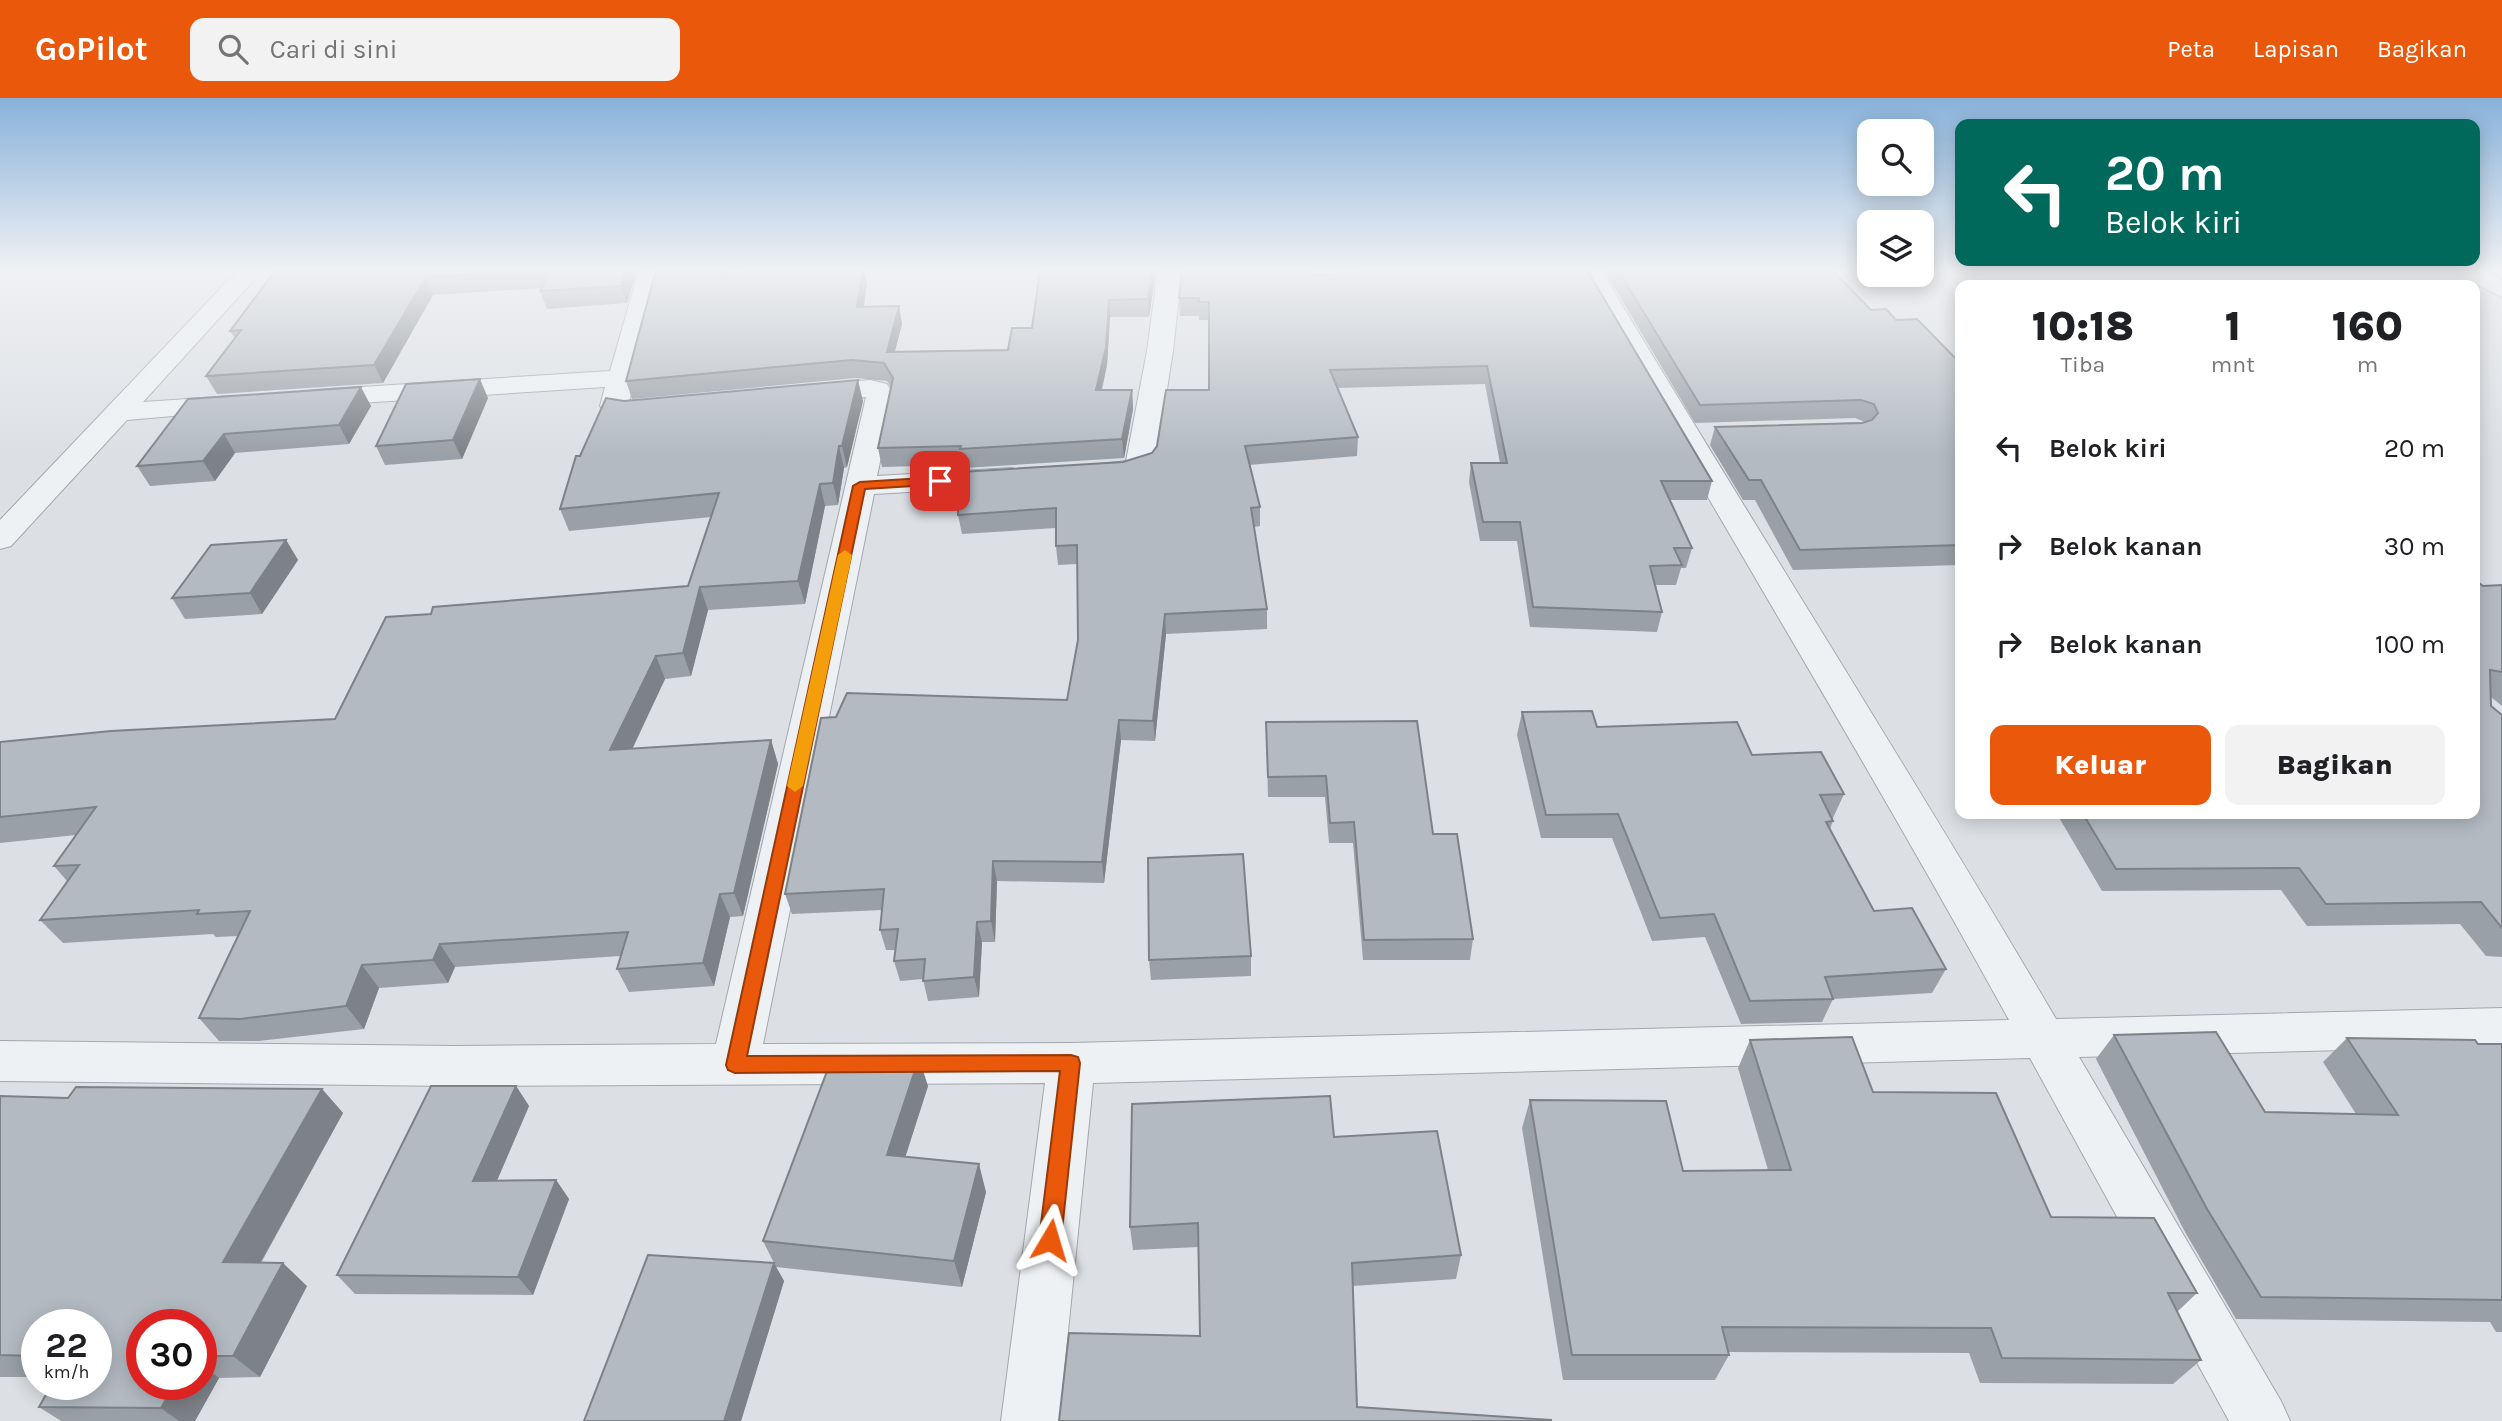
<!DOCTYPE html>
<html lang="id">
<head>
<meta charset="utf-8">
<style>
  :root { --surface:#fff; --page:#f2f2f2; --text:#202124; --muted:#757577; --accent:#ea580c }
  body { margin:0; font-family:Karla,sans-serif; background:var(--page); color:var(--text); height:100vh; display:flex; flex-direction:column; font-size:26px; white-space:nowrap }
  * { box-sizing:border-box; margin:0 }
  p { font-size:23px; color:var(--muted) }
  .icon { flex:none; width:38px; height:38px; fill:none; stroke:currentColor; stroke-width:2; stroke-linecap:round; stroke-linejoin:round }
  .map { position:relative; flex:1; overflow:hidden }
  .panel { position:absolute; left:1955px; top:182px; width:525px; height:539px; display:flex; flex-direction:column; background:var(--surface); border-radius:14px; box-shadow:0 4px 18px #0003 }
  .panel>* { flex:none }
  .hud { position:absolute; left:1955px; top:21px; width:525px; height:147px; border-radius:14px; box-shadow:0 4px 18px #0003; background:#00695c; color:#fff; overflow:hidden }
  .controls { position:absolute; left:1857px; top:21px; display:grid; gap:14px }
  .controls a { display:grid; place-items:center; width:77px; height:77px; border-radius:14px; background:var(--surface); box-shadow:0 4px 18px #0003; font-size:35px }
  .speed { position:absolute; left:21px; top:1211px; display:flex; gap:14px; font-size:35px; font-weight:700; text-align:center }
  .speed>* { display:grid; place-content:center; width:91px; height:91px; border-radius:50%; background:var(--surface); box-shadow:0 4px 18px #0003; line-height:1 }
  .speed small { font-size:18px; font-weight:400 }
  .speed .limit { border:10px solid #d22; background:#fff; color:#111 }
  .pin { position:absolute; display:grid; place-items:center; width:60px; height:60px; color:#fff; margin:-30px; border-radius:14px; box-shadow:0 4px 10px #0006 }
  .me { position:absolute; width:77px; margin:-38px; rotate:7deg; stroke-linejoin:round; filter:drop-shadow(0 0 5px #0008) }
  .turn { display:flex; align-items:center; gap:24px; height:147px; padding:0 35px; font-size:32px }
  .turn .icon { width:91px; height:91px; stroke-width:2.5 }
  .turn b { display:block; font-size:49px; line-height:60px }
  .eta { display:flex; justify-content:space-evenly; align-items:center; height:119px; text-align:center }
  .eta b { font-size:42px; font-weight:800; line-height:49px }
  .primary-button { display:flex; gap:14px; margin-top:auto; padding:14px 35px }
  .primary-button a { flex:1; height:80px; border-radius:14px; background:var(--accent); color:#fff; font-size:28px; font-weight:800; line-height:80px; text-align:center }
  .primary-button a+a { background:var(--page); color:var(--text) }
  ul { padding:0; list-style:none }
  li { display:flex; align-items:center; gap:21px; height:98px; padding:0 35px }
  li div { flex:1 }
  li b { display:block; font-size:26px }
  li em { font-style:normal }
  header { display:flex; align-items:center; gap:42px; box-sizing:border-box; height:98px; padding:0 35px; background:var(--accent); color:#fff }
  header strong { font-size:33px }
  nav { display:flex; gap:38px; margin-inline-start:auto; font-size:24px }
  .search { width:490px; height:63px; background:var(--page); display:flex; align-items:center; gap:18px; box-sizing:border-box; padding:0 24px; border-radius:14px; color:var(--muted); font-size:26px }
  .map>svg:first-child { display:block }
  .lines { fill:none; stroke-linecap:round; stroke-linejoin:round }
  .minor-casing { stroke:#a2a7af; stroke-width:2 }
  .minor { fill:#eef1f4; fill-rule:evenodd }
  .wall { fill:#9aa0a7; fill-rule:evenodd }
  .shaded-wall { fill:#7d8288 }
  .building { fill:#b3bac2; stroke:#7d8288; stroke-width:2 }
  .route { fill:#ea580c; stroke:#983908; stroke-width:2 }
  .slow { fill:#f59e0b }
</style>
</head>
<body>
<header>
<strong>GoPilot</strong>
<div class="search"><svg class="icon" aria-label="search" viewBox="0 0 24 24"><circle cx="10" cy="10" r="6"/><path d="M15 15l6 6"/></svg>Cari di sini</div>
<nav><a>Peta</a><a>Lapisan</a><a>Bagikan</a></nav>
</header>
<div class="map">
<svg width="2502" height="1323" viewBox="0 0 2502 1323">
  <rect width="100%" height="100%" fill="#dce0e5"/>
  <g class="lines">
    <defs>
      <g id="minor">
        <polygon points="238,172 263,172 143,304 233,298 243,300 247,306 243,312 127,322 11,448 0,451 0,422"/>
        <path d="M639,172H663L629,304L657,302L667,304L671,310L667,316C646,321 614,328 600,308L605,289L314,308L304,306L300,300L304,294L314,292L610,273Z"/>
        <path d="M1158,172H1182L1173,253L1155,367C1142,385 1105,385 1085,380L1081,374L1085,368L1126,363L1147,253Z"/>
        <path d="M1577,172H1601C1751,423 1908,669 2056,921L2502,910V948L2079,959L2281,1303L2290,1323H2229L2030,960L1093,985L1059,1323H1001L1045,985L455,988L0,983V943L455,948L716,946L866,299L807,304L797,302L793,296L797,290L807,288L870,282L887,286L894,298L877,378L1011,370L1022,373L1026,379L1022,385L1011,388L874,396L763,946L1071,945L2009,922C1870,669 1719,423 1577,172Z"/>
        <polygon points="2455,172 2485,172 2502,182 2502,199 2458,177"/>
      </g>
    </defs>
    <use href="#minor" class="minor-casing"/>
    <use href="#minor" class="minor"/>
  </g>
  <g class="wall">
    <polygon points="276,172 637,172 627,205 547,211 540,193 542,190 433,197 383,285 217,296 206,278 235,240 230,233"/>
    <polygon points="656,172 726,172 726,175 867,185 864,209 899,208 902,226 895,253 1008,252 1032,230 1156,172 1149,219 1110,219 1107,267 1102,292 1132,292 1133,311 1124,360 964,370 963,367 882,369 878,350 891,289 887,283 856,280 632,301 626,283"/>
    <polygon points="1604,172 1832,172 1871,212 1896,222 1960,265 1960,467 1793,472 1755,402 1743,402 1710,347 1715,329 1865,324 1855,320 1695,325"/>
    <polygon points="1309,177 1712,383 1707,402 1669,402 1692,450 1686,470 1681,470 1676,487 1656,487 1662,514 1657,534 1530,529 1517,443 1480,443 1469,384 1471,365 1500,365 1485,286 1337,290 1358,339 1357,358 1249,367 1260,409 1260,428 1254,429 1267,511 1267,531 1166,536 1155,643 1121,642 1104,785 997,783 995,844 982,844 979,899 928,903 923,881 900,883 894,863 895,852 886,852 880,832 882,812 792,816 785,796 836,619 1067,602 1078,542 1077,466 1058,467 1056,448 1056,430 962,436 958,417 1152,355 1209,292 1209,222 1199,222 1199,218 1180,218 1179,200"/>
    <polygon points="488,300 462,361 385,367 376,348"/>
    <polygon points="188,301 371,308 349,346 235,355 215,383 150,388 137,368"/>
    <polygon points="624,303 863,303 847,369 844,370 838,407 825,408 805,506 708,512 691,578 665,581 632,651 771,642 778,666 743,818 730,819 714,888 629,894 617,871 620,858 455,869 448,885 379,890 364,931 259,943 219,943 199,920 238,838 216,839 213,836 63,845 40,822 67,783 54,768 76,737 0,745 0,644 335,621 431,516 688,488 711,419 569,433 560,411 580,358"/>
    <polygon points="286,442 298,462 262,516 185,521 172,500"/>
    <polygon points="2502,487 2502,608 2491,599 2491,608 2502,617 2502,859 2486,858 2460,826 2307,828 2281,792 2102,793 2057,716 2474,716 2483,488"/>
    <polygon points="1522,614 1597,629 1752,657 1844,696 1833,720 1831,720 1833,723 1830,731 1874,813 1946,871 1932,895 1833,901 1822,924 1741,926 1705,839 1652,843 1612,740 1541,740 1517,637"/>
    <polygon points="1266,624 1433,736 1473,841 1470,862 1363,862 1353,745 1329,745 1325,699 1268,699"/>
    <polygon points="1251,858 1251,878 1151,882 1149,862"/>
    <polygon points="2114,937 2265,1014 2356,1016 2323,964 2347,940 2502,946 2502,1234 2496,1234 2490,1224 2236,1221 2185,1134 2096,961"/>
    <polygon points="1750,942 1873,994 2051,1119 2197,1195 2177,1214 2201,1262 2173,1286 1980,1285 1969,1255 1728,1254 1729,1257 1715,1282 1563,1282 1522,1030 1530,1002 1683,1073 1768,1072 1738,970"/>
    <polygon points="516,988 529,1008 497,1083 556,1082 569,1101 533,1197 355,1196 337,1177"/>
    <polygon points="928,988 905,1059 986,1094 962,1189 776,1169 784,1183 741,1323 584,1323 774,1165 763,1143"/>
    <path d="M322,991L343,1015L261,1165L307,1188L260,1279L219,1280L195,1323H61L39,1309L96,1227H37V1279H0V998L68,1000ZM201,1227V1286H142Z"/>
    <polygon points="1334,1039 1461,1157 1456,1181 1353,1188 1357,1309 1059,1323 1200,1238 1199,1149 1133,1152 1130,1129"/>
  </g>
  <g class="shaded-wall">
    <polygon points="626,172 637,172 627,205 621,188"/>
    <polygon points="718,172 726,172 722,193 717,176"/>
    <polygon points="863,172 864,172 867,185 861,227 857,209"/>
    <polygon points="1152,172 1156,172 1149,219 1148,201"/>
    <polygon points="426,179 433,197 383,285 374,267"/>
    <polygon points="1109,202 1110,219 1107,267 1097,311 1096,292"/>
    <polygon points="899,208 902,226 890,272 887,254"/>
    <polygon points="480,281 488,300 462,361 453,342"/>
    <polygon points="858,282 863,303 847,369 842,348"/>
    <polygon points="361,289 371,308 349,346 339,327"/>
    <polygon points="1132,292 1133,311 1124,360 1122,341"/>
    <polygon points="224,336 235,355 215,383 203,363"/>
    <polygon points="839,348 844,370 838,407 833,385"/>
    <polygon points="820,386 825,408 805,506 798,483"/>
    <polygon points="286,442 298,462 262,516 250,495"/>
    <polygon points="700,489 708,512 691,578 683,555"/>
    <polygon points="1165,516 1166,536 1155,643 1153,623"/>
    <polygon points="656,558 665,581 621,675 610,652"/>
    <polygon points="1119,622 1121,642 1104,785 1102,764"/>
    <polygon points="771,642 778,666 743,818 734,795"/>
    <polygon points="993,763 997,783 995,844 991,823"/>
    <polygon points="720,796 730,819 714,888 703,865"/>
    <polygon points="977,824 982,844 979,899 974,879"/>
    <polygon points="440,846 455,869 448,885 433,862"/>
    <polygon points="362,867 379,890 364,931 346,908"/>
    <polygon points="919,960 928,988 897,1085 887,1057"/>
    <polygon points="516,988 529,1008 488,1103 473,1083"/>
    <polygon points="322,991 343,1015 248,1187 223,1164"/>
    <polygon points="979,1066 986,1094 962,1189 954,1163"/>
    <polygon points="556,1082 569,1101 533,1197 518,1179"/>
    <polygon points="283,1165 307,1188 260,1279 233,1258"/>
    <polygon points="774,1165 784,1183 741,1323 724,1323"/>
    <polygon points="201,1266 219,1280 195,1323 179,1323 161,1310 175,1286 201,1286"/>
  </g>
  <g class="building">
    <polygon points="276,172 546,172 426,179 374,267 206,278 241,232 230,233"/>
    <polygon points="550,172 626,172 621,188 540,193"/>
    <polygon points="656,172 718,172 717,176 789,172 863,172 857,209 899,208 887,254 1008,252 1012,230 1032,230 1040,172 1152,172 1148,201 1109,202 1106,249 1096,292 1132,292 1122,341 960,351 961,348 878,350 893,280 884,265 852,262 626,283"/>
    <polygon points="1182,172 1309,172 1309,177 1418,172 1587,172 1712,383 1661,383 1692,450 1674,450 1682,467 1650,468 1662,514 1533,509 1520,424 1483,424 1471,365 1507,365 1487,268 1330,272 1358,339 1245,348 1260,409 1251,410 1267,511 1165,516 1153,623 1119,622 1102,764 993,763 991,823 977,824 974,879 923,883 925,861 894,863 898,831 880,832 884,791 785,796 821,620 836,619 847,595 1067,602 1078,542 1077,447 1056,448 1056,410 958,417 960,374 1123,364 1152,355 1157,348 1166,292 1209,292 1209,204 1198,204 1199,200 1179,200"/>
    <polygon points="1618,172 1832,172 1871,212 1886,211 1896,222 1917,221 1960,265 1960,447 1800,452 1761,382 1749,382 1715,329 1862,325 1872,322 1878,315 1874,306 1861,302 1700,307"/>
    <polygon points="480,281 453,342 376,348 406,286"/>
    <polygon points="858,282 842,348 839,348 833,385 820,386 798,483 700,489 683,555 656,558 610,652 771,642 734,795 720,796 703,865 617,871 628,834 440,846 433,862 362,867 346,908 240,921 199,920 250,813 197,816 199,812 40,822 79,767 54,768 96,709 0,719 0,644 111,633 335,621 386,519 431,516 433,509 688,488 719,395 560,411 576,358 580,358 606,300 624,303"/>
    <polygon points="361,289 339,327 224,336 203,363 137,368 188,301"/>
    <polygon points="286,442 250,495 172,500 211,447"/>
    <polygon points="2474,481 2483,488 2502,487 2502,574 2490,572 2491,608 2502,617 2502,830 2481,804 2326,806 2299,770 2116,771 2083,716 2474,716"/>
    <polygon points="1592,613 1597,629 1737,624 1752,657 1821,654 1844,696 1820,697 1833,723 1826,724 1874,813 1912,810 1946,871 1825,879 1833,901 1750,903 1714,816 1660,820 1618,716 1546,717 1522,614"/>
    <polygon points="1417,623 1433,736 1457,736 1473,841 1364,842 1354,724 1330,725 1326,678 1268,679 1266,624"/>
    <polygon points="1243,756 1251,858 1149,862 1148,760"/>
    <polygon points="2216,934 2265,1014 2398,1017 2347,940 2475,942 2478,946 2502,946 2502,1202 2261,1199 2207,1111 2114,937"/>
    <polygon points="1852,939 1873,994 1996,995 2051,1119 2154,1120 2197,1195 2168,1195 2201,1262 2002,1260 1991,1230 1722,1229 1729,1257 1572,1257 1530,1002 1666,1003 1683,1073 1791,1072 1750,942"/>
    <polygon points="832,960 919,960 887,1057 979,1066 954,1163 763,1143"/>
    <polygon points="431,988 516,988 473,1083 556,1082 518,1179 337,1177"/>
    <polygon points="76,989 322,991 223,1164 283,1165 233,1258 201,1258 201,1227 142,1227 142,1286 175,1286 161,1310 39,1309 52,1286 96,1286 96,1227 37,1227 37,1258 0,1257 0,998 68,1000"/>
    <polygon points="1330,998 1334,1039 1437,1033 1461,1157 1352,1165 1357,1309 1551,1322 1551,1323 1059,1323 1069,1235 1200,1238 1198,1125 1130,1129 1132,1006"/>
    <polygon points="648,1157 774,1165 724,1323 584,1323"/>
  </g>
  <linearGradient id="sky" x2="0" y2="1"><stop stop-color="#88b2da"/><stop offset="0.48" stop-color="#eff1f3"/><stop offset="1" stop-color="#eff1f3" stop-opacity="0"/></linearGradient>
  <rect width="2502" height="357" fill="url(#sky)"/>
  <polygon class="route" points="940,379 945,381 945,386 865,391 747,958 1071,957 1078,959 1080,965 1061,1142 1058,1150 1050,1153 1043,1150 1039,1142 1060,973 735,975 728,972 726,967 853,388 860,384"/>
  <polygon class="slow" points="845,452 852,457 803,688 795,694 787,688 838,457"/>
</svg>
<div class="controls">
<a><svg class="icon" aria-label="search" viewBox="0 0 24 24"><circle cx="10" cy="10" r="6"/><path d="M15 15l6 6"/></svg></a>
<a><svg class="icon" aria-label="layers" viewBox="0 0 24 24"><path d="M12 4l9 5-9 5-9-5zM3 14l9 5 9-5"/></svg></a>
</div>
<div class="speed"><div>22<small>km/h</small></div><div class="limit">30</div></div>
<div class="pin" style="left:940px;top:383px;background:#d93025"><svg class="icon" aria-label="arrive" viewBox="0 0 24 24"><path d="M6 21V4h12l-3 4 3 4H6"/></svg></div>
<svg class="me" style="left:1050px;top:1142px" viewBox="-20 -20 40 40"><path d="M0-17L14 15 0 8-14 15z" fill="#ea580c" stroke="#fff" stroke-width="4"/></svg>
<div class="hud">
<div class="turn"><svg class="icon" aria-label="left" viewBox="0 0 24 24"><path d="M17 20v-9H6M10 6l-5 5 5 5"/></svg><div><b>20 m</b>Belok kiri</div></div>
</div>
<section class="panel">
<div class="eta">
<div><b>10:18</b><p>Tiba</p></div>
<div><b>1</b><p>mnt</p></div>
<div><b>160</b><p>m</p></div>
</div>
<ul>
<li><svg class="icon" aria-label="left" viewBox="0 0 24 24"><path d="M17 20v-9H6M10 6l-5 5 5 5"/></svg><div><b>Belok kiri</b></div><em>20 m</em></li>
<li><svg class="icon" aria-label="right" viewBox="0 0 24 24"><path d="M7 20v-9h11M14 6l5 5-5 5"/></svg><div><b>Belok kanan</b></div><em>30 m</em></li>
<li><svg class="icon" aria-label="right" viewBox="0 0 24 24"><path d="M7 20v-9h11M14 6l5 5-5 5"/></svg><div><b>Belok kanan</b></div><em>100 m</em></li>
</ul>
<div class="primary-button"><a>Keluar</a><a>Bagikan</a></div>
</section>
</div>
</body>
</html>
